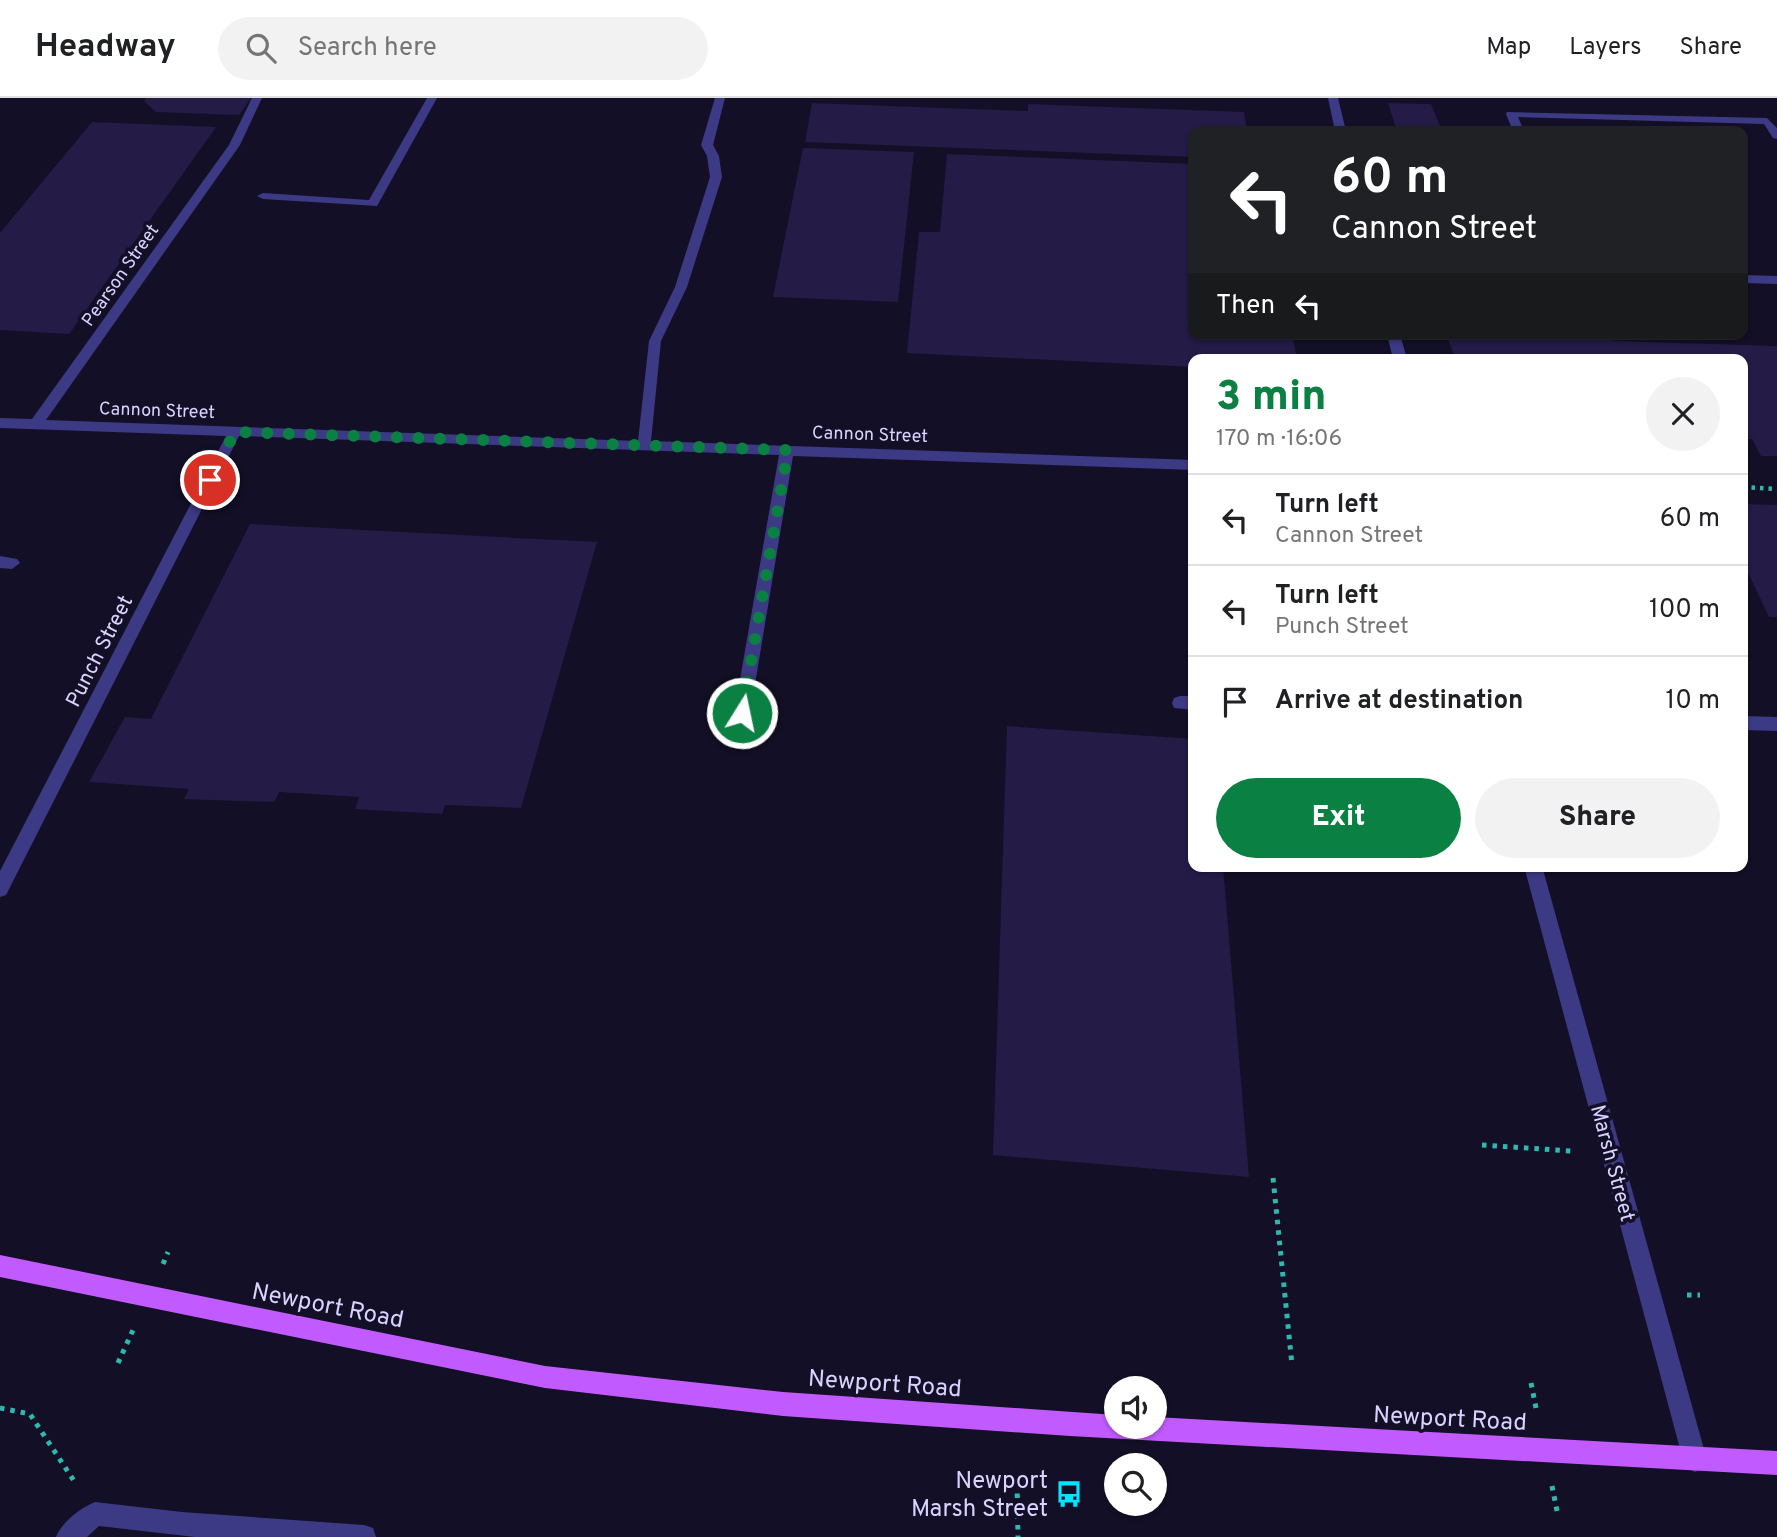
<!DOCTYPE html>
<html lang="en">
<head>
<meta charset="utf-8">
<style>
  :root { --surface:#fff; --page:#f2f2f2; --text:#202124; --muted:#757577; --line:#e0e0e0; --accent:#0b8043 }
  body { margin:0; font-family:Overpass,sans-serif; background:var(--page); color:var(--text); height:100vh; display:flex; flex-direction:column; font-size:26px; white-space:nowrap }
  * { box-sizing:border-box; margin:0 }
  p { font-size:23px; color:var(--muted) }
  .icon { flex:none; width:38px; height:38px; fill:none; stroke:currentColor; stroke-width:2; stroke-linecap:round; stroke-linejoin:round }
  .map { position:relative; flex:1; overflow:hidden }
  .sheet { position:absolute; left:1188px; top:256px; width:560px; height:518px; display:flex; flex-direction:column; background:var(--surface); border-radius:14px; box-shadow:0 2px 5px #0004 }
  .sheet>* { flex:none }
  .banner { position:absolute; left:1188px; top:28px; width:560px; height:214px; border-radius:14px; box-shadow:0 2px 5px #0004; background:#202124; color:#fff; overflow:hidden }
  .buttons { position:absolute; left:1104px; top:1278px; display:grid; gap:14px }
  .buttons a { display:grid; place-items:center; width:63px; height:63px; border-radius:50%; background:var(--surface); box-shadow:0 2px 5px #0004; font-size:35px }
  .pin { position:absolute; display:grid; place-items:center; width:60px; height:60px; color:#fff; margin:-30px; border:4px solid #fff; border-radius:50%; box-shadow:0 2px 7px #0007 }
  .me { position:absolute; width:77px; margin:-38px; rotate:10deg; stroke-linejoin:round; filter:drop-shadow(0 0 5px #0008) }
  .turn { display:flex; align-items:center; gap:24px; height:147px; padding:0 28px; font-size:32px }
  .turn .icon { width:91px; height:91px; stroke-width:2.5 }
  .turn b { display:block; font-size:49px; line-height:60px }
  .then { display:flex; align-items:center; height:66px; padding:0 28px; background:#0003; gap:14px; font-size:26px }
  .round { display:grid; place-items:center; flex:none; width:74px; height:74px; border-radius:37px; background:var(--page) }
  .head { display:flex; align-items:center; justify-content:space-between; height:119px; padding:0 28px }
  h1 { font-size:42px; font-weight:800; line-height:52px; color:var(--accent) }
  .button { display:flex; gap:14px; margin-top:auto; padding:14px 28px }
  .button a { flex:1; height:80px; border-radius:42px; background:var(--accent); color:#fff; font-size:28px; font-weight:800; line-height:80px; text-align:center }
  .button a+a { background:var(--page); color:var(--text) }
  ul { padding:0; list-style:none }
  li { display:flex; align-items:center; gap:21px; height:91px; padding:0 28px; border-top:2px solid var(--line) }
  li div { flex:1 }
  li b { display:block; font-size:26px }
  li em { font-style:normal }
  header { display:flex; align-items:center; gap:42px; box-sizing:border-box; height:98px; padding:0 35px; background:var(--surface); border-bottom:2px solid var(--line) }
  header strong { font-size:33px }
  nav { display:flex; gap:38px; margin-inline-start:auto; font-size:24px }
  .search { width:490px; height:63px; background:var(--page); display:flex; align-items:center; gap:18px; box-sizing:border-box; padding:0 24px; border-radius:38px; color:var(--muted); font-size:26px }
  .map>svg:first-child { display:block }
  .building { fill:#241b47 }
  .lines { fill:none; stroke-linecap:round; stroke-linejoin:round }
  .path-far1 { stroke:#2fb8b0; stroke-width:4.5; stroke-dasharray:3.5 5; stroke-linecap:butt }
  .path { stroke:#2fb8b0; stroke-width:5; stroke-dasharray:4.5 6; stroke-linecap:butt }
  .minor { fill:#3d3a85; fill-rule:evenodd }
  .major { fill:#c25bff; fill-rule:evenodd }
  .route { stroke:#0b8043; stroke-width:12; stroke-dasharray:0 21.6 }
  .labels { text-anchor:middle; stroke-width:7; stroke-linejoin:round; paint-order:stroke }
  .far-street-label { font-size:18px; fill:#d9d4ff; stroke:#130f26 }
  .street-label { font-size:21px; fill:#d9d4ff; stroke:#130f26 }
  .near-street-label { font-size:24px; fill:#d9d4ff; stroke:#130f26 }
  .near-poi-label { font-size:24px; fill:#d9d4ff; stroke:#130f26; text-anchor:end }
</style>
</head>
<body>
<header>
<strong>Headway</strong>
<div class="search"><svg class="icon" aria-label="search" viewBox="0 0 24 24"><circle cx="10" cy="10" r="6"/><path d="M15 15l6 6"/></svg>Search here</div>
<nav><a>Map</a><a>Layers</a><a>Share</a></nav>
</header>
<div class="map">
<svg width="1777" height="1439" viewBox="0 0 1777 1439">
  <rect width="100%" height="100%" fill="#130f26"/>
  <g class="building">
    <polygon points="146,0 251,0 239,17 156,14 144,3"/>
    <polygon points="812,5 1028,13 1028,6 1244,14 1247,33 1194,33 1194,59 805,44"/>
    <polygon points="1388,5 1431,6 1442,33 1397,33"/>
    <polygon points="92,24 216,29 69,236 0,232 0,135"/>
    <polygon points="803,50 914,54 898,204 773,199"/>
    <polygon points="947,56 1194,66 1194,236 1292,236 1297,261 1194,261 1194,269 907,255 919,134 940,134"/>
    <polygon points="1481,236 1513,236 1515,240 1579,242 1577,236 1610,236 1613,243 1777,248 1777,358 1761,358 1752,341 1743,341 1743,261 1455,261 1447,238 1482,239"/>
    <polygon points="1743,406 1777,407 1777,519 1769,519 1743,464"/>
    <polygon points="250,426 597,444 521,710 445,707 442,716 355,711 359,699 279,694 274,704 184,701 189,691 89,684 125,619 151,621"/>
    <polygon points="1007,628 1194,641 1194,768 1223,768 1249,1079 993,1057"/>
  </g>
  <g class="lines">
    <polyline class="path-far1" points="1743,389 1777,391"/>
    <g class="path">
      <polyline points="1482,1047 1571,1053"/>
      <polyline points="1273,1080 1292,1267"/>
      <polyline points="163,1166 168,1154"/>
      <polyline points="1687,1197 1700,1197"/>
      <polyline points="118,1265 133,1232"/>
      <polyline points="1531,1285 1537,1315"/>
      <polyline points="0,1310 30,1316 76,1386"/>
      <polyline points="1017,1385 1018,1439"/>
      <polyline points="1552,1388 1557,1413"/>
    </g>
    <g class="minor">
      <polygon points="252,0 262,0 240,47 46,322 638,343 649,243 675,189 710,79 707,58 701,47 715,0 725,0 713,47 719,58 722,79 687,189 661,243 651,343 1194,362 1194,372 793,358 750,616 748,621 736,621 734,616 779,357 239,338 6,797 0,799 0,773 226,338 0,330 0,320 32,321 229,47"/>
      <polygon points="427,0 437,0 377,108 263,101 257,98 263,95 369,102"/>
      <polygon points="1328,0 1338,0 1346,33 1335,33"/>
      <polygon points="1507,14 1767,20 1777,30 1777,41 1773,40 1764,26 1518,19 1524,33 1513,33 1506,16"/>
      <polygon points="1743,177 1777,178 1777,186 1743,185"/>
      <polygon points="1387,236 1400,236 1407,261 1393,261"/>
      <polygon points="0,458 17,461 20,465 12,471 0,470"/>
      <polygon points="1180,598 1194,598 1194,612 1174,610 1172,605 1174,600"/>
      <polygon points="1743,618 1777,619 1777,633 1743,632"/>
      <polygon points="1524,768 1542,768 1707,1362 1703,1370 1695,1374 1687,1370 1683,1362"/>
      <path d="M95,1404L182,1414L364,1427L373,1430L376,1439H195L99,1428L87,1439H56C62,1424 80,1410 95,1404Z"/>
    </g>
    <polygon class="major" points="0,1157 545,1268 783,1294 1116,1317 1116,1328 1155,1328 1155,1319 1777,1353 1777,1377 1070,1338 783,1318 545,1290 0,1179"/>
  </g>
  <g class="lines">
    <polyline class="route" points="210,382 235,334 788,352 742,615"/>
  </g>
  <defs>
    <symbol id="bus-bare" viewBox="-9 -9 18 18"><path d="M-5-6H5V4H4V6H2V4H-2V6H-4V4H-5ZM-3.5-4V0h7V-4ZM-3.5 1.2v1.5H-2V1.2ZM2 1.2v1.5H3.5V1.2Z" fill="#00e5ff" stroke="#130f26" stroke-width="2.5" paint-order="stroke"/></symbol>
  </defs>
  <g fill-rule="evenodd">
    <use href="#bus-bare" x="1050" y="1377" width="38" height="38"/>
  </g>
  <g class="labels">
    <g class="far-street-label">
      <text transform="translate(120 177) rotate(-55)" y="6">Pearson Street</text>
      <text transform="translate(157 312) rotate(2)" y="6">Cannon Street</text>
      <text transform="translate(870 336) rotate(2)" y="6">Cannon Street</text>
    </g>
    <g class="street-label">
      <text transform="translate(99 553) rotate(-63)" y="7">Punch Street</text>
      <text transform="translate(1613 1065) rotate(75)" y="7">Marsh Street</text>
    </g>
    <g class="near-street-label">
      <text transform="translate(328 1207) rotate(11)" y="8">Newport Road</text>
      <text transform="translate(885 1285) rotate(4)" y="8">Newport Road</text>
      <text transform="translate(1450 1320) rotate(3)" y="8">Newport Road</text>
    </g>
    <g class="near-poi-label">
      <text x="1048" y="1390">Newport<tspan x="1048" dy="28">Marsh Street</tspan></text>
    </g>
  </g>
</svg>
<div class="buttons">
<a><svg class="icon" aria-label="sound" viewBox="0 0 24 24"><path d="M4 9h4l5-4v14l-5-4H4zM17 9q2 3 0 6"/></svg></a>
<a><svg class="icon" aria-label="search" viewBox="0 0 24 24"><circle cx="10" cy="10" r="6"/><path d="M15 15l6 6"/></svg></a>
</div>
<div class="pin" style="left:210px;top:382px;background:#d93025"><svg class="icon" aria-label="arrive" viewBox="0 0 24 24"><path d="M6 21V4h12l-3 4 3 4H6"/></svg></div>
<svg class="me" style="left:742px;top:615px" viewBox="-20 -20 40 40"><circle r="17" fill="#0b8043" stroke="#fff" stroke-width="3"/><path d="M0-11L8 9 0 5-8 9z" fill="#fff"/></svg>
<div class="banner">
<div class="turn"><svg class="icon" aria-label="left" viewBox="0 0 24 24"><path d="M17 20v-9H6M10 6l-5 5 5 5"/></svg><div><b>60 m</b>Cannon Street</div></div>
<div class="then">Then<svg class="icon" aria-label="left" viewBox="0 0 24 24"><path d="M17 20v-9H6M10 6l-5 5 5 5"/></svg></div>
</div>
<section class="sheet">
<div class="head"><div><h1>3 min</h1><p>170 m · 16:06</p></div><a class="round"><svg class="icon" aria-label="close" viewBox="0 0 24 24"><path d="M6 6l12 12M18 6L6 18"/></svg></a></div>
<ul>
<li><svg class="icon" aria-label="left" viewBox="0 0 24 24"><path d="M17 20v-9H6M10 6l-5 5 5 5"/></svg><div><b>Turn left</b><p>Cannon Street</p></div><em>60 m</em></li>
<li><svg class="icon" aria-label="left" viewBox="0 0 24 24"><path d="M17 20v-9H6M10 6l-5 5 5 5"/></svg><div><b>Turn left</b><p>Punch Street</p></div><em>100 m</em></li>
<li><svg class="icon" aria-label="arrive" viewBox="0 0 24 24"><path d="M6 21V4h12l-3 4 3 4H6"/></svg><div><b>Arrive at destination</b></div><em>10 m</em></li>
</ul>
<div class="button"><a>Exit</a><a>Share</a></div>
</section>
</div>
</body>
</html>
